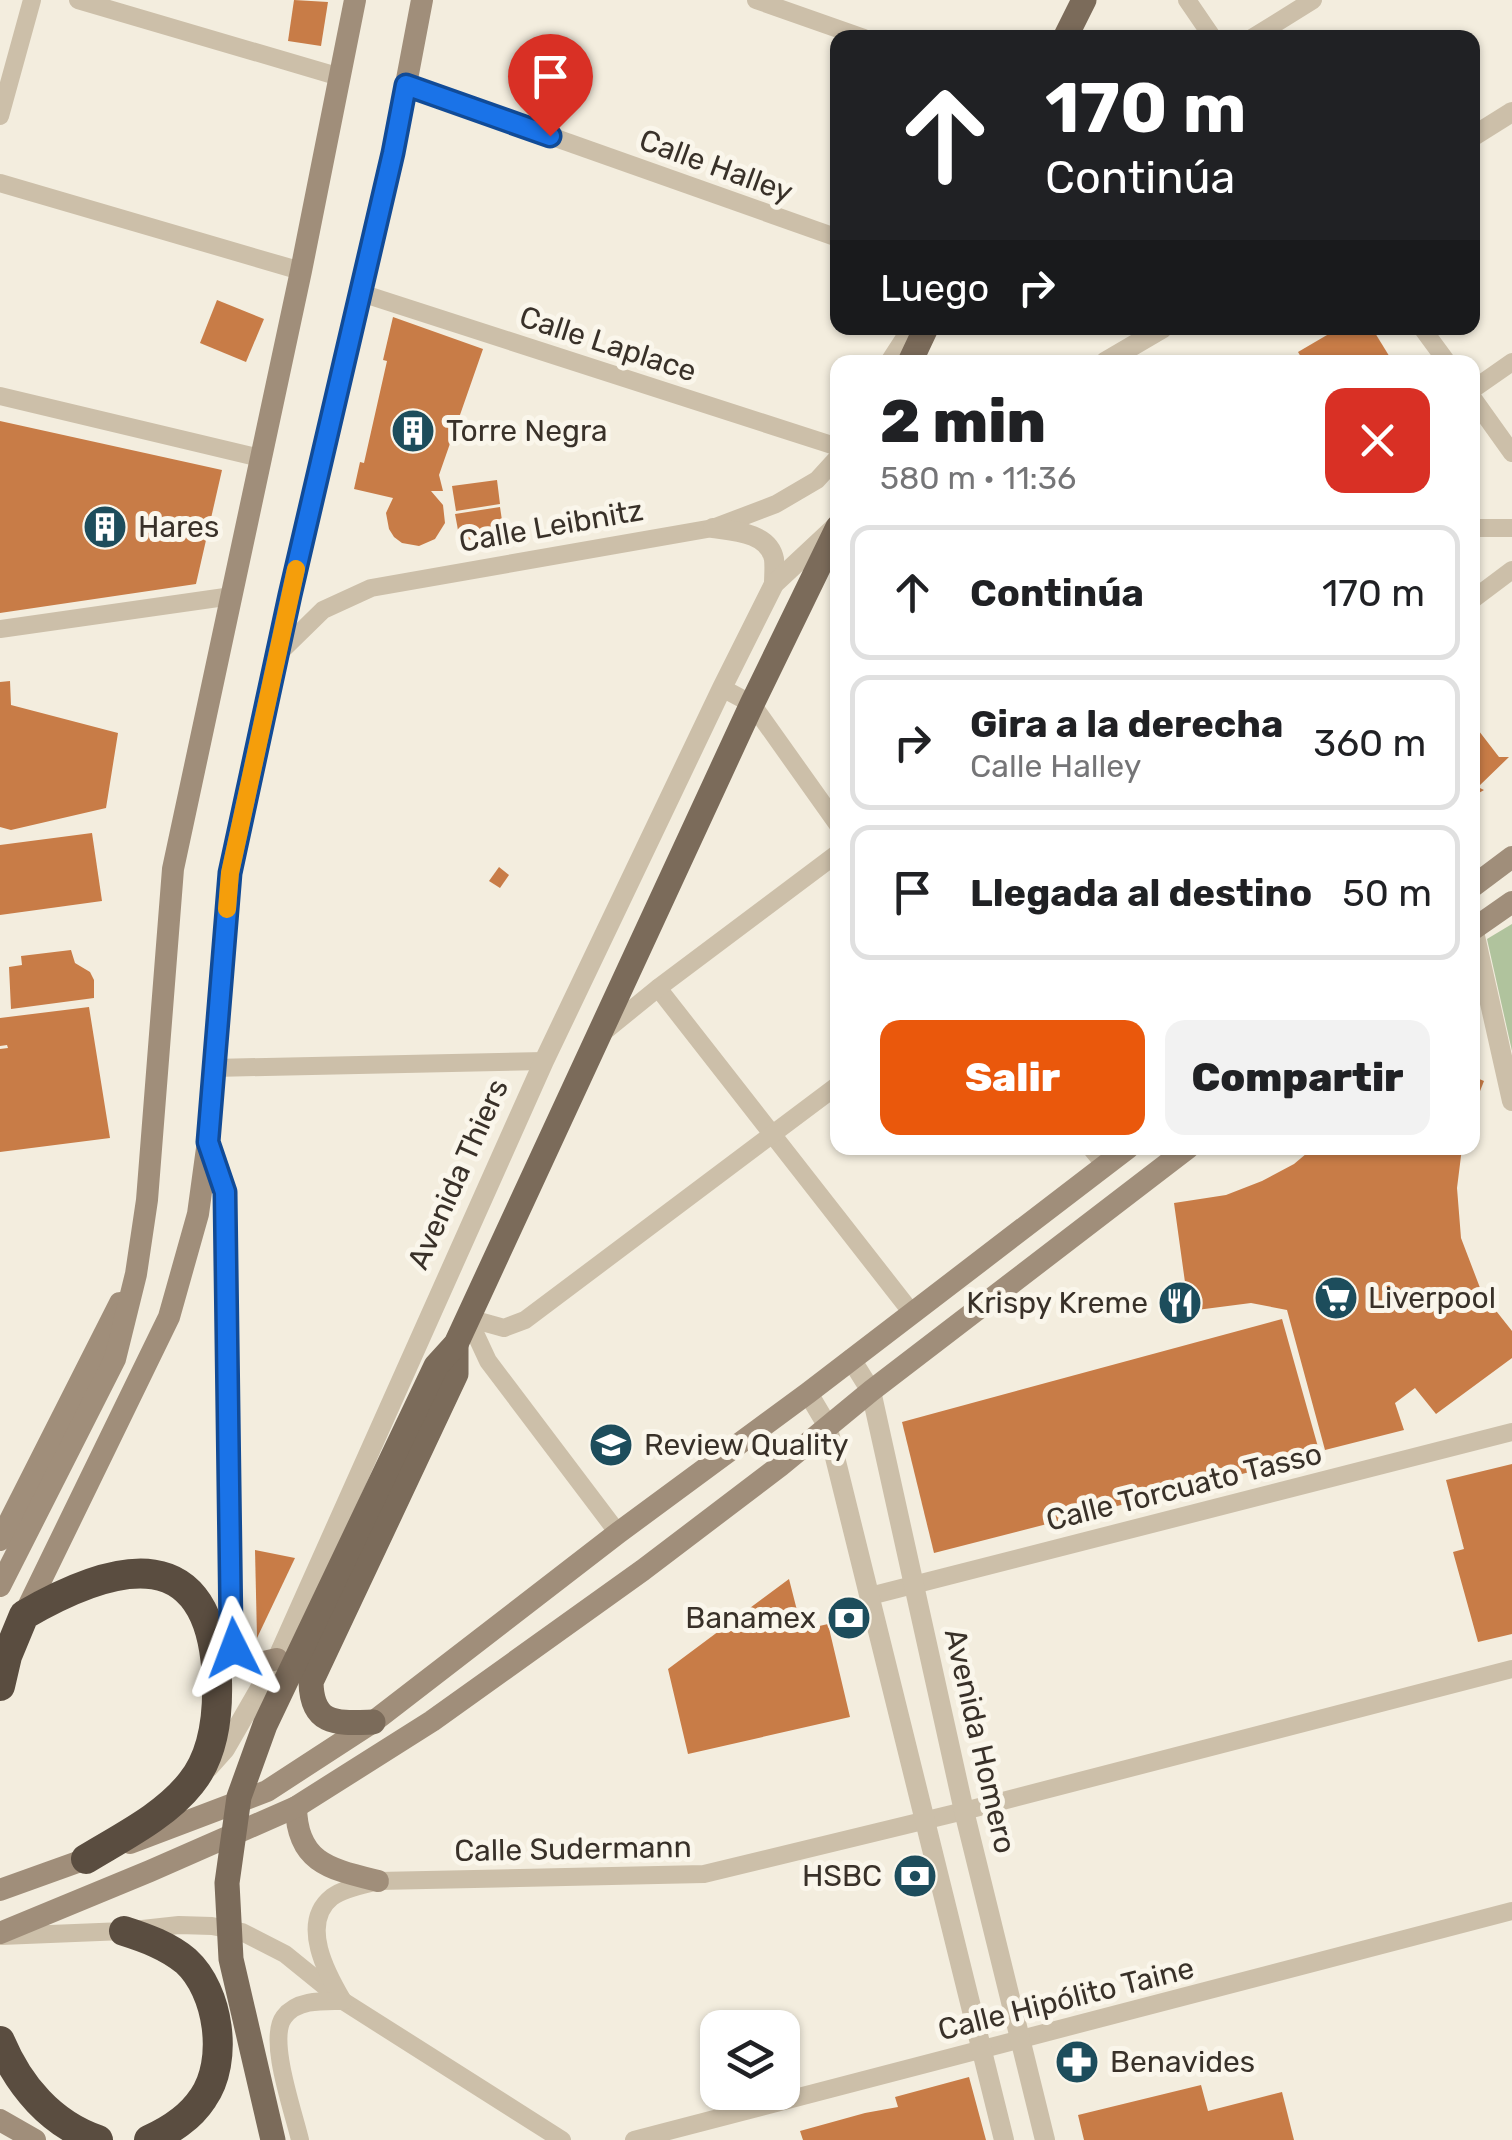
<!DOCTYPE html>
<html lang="es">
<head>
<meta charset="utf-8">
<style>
  :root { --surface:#fff; --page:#f2f2f2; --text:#202124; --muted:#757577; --line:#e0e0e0; --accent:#ea580c }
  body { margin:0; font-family:Rubik,sans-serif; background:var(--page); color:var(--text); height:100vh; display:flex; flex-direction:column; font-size:38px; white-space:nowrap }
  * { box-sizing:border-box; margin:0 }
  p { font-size:32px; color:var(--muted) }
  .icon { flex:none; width:55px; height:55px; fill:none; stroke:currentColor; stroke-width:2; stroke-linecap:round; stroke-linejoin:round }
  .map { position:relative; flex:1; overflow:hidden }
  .side { position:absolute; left:830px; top:355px; width:650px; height:800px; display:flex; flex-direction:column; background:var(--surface); border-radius:20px; box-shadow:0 2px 8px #0004 }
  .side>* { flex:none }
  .guide { position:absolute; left:830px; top:30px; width:650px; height:305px; border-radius:20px; box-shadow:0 2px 8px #0004; background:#202124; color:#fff; overflow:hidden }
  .buttons { position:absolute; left:700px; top:2010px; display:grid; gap:20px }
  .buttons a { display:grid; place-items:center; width:100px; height:100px; border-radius:20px; background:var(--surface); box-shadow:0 2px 8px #0004; font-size:50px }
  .pin { position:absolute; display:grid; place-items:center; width:85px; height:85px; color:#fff; margin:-102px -42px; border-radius:50% 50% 50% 0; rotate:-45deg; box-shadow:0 0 10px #0007 }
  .pin .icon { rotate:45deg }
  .me { position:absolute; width:110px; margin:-55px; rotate:357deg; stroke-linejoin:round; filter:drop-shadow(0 0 8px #0008) }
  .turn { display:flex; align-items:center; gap:35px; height:210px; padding:0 50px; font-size:45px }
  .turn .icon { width:130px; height:130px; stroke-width:2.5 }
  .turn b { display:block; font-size:70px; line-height:85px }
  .then { display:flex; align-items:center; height:95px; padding:0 50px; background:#0003; gap:20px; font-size:38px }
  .round { display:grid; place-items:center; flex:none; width:105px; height:105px; border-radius:20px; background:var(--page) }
  .headline { display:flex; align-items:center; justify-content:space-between; height:170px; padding:0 50px }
  h1 { font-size:60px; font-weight:800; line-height:75px }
  .button { display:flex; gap:20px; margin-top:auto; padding:20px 50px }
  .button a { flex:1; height:115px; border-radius:20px; background:var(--accent); color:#fff; font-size:40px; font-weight:800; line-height:115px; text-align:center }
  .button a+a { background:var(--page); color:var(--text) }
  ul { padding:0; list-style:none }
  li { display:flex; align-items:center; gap:30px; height:135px; margin:0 20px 15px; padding:0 30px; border:5px solid var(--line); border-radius:20px }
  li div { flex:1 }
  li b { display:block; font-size:38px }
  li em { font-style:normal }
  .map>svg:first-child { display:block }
  .green { fill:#b0c39d }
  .building { fill:#c87c47 }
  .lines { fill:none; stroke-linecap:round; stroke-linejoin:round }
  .minor { stroke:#ccbfa9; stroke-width:18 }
  .tertiary { stroke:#ccbfa9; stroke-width:20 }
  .secondary { stroke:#a08e7a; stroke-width:22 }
  .primary { stroke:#7b6b5a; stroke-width:25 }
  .motorway { stroke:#5a4d40; stroke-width:30 }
  .route-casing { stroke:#114b97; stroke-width:25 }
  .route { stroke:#1a73e8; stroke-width:18 }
  .slow { stroke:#f59e0b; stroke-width:18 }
  .labels { text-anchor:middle; stroke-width:10; stroke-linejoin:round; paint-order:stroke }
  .street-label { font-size:30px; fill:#393129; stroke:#faf6eb }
  .poi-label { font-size:30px; fill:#393129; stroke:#faf6eb; text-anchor:start }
</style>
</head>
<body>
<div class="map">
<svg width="1512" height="2140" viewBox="0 0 1512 2140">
  <rect width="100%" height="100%" fill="#f3edde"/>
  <polygon class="green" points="1512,924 1512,1051 1487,939"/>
  <g class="building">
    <polygon points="294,0 328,2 321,46 288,41"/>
    <polygon points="217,300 264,319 246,362 200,343"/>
    <polygon points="393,317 483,349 439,475 443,491 431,491 443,505 445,523 435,539 419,546 402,543 394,537 389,529 386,513 393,498 354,489 360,462 364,463 387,361 383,360"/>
    <polygon points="1339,328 1372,328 1391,359 1385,362 1304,362 1298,352"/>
    <polygon points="0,421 222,470 196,584 0,613"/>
    <polygon points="497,480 500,504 456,511 452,486"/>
    <polygon points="500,507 504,534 460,541 455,514"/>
    <polygon points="10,681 11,705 118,733 106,808 11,830 0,827 0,682"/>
    <polygon points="1472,722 1499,757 1509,757 1478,787 1484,790 1472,797"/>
    <polygon points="92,833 102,901 0,915 0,845"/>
    <polygon points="499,867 509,875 500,888 489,881"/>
    <polygon points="71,950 75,963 90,972 94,980 94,998 11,1009 9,967 22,965 21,956"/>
    <polygon points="89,1007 110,1138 0,1152 0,1049 8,1048 7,1045 0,1046 0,1018"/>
    <polygon points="1472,1076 1484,1081 1473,1109 1472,1109"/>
    <polygon points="1313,1148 1462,1148 1457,1188 1461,1238 1482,1293 1512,1331 1512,1358 1436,1414 1415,1388 1395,1403 1404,1430 1325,1450 1287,1310 1251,1303 1189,1311 1174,1203 1226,1195 1262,1181 1294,1164"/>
    <polygon points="1282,1319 1320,1454 934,1553 902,1422"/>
    <polygon points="1512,1464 1512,1634 1478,1642 1453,1552 1464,1549 1446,1480"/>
    <polygon points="255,1550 295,1558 257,1638"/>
    <polygon points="789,1579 802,1630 828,1624 850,1717 688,1754 668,1669"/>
    <polygon points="969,2077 986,2140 803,2140 800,2131 865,2113 898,2107 895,2097"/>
    <polygon points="1201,2085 1208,2111 1282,2092 1294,2140 1084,2140 1078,2115"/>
  </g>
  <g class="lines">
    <g class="minor">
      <polyline points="78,0 340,77"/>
      <polyline points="756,0 864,38"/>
      <polyline points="1187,0 1213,38"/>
      <polyline points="1252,38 1313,0"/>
      <polyline points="406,85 838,238"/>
      <polyline points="0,116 32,0"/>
      <polyline points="0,183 301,271"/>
      <polyline points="361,293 838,447"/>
      <polyline points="1422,328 1447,362"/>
      <polyline points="889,362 911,328"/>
      <polyline points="1472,390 1512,362"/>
      <polyline points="0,396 260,458"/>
      <polyline points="1472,397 1512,453"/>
      <polyline points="1472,528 1512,528"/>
      <polyline points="1472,600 1512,570"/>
      <polyline points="0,629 232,596"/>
      <polyline points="278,654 323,610 371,588 713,528 776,504 817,480 838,457"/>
      <polyline points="722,688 752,704 838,825"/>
      <polyline points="658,988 912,1313"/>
      <polyline points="605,1031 658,988 838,853"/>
      <polyline points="213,1068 544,1061"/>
      <polyline points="1091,1148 1105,1165"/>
      <polyline points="468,1318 504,1328 525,1320 838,1085"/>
      <polyline points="468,1318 488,1361 618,1533"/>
      <polyline points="870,1596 1512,1432"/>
      <polyline points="1,1936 124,1931 179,1925 212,1926 242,1932 285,1954 343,2001 562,2140"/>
      <path d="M343,2001C327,1974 299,1923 332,1897C344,1888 363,1885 378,1881L704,1874L964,1811L1512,1669"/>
      <path d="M300,2140C294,2113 267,2039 284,2017C297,1999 324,2001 343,2001"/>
      <polyline points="634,2140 1512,1911"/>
    </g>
    <g class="tertiary">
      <polyline points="1472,137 1512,112"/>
      <polyline points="1105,362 1163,328"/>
      <path d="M713,528C735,531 769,533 774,559C775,567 774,576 774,584"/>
      <polyline points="1472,923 1512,1101"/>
      <polyline points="851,1359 871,1391 964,1811 1045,2140"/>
      <polyline points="808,1393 827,1425 1004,2140"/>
      <polyline points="208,1768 225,1749 277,1659 544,1061 722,688 774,584 834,528"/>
    </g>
    <g class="secondary">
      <polyline points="1472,887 1512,857"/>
      <polyline points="1472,930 1512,902"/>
      <path d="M211,1150L225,1192L231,1632C236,1665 246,1667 277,1659"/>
      <polyline points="0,1540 120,1303"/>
      <polyline points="0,1586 115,1359 136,1274 147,1200 173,869 301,271 355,0"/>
      <polyline points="24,1615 169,1317 198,1214 208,1141 230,873 290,595 393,153 422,0"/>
      <path d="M296,1807C297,1863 330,1869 378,1881"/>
      <polyline points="130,1843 267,1791 373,1722 618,1533 808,1393 1128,1148"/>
      <polyline points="0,1890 100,1854"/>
      <polyline points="0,1933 150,1871 296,1807 432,1721 643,1570 780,1466 871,1391 1188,1148"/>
      <polyline points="0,2120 35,2140"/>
    </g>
    <g class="primary">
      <polyline points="1065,38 1084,0"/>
      <polyline points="910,362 926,328"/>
      <path d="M373,1722C337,1723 312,1726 311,1682L456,1374V1344"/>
      <polyline points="273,2140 231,1959 227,1883 239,1797 265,1725 436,1366 456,1344 752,704 838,527"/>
    </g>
    <g class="motorway">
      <path d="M0,1686L7,1656L24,1615C117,1561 212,1539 217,1681C218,1715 213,1756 191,1783C165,1816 122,1837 86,1859"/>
      <path d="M124,1931C146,1938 168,1946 186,1961C219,1991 229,2061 203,2098C190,2118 171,2130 149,2140"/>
      <path d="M0,2041C19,2086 51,2124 98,2140"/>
    </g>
  </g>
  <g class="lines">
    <defs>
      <polyline id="route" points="234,1648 231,1632 225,1192 208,1142 230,873 290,595 393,153 406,85 550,136"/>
    </defs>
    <use href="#route" class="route-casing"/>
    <use href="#route" class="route"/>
    <polyline class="slow" points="227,909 230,873 296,569"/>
  </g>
  <defs>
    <symbol id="building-disc" viewBox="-11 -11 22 22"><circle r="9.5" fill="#1d4d5c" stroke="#faf6eb"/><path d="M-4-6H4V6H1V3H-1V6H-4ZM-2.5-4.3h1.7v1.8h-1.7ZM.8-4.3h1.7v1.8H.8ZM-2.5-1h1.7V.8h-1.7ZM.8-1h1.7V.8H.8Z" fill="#fff"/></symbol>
    <symbol id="supermarket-disc" viewBox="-11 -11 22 22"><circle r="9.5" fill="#1d4d5c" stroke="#faf6eb"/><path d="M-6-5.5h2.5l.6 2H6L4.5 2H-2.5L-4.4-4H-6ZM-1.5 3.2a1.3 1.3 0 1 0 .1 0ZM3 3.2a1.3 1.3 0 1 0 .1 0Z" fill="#fff"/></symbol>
    <symbol id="restaurant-disc" viewBox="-11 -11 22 22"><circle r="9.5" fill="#1d4d5c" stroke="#faf6eb"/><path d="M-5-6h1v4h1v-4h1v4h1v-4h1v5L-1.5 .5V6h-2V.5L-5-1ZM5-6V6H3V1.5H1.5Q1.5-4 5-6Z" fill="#fff"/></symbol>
    <symbol id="school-disc" viewBox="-11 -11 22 22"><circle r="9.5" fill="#1d4d5c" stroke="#faf6eb"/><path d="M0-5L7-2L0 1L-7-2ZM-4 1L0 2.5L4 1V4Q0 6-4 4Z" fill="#fff"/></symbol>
    <symbol id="bank-disc" viewBox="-11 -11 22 22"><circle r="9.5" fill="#1d4d5c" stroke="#faf6eb"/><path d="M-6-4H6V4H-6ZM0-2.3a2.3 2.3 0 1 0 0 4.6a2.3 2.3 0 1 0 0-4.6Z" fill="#fff"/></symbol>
    <symbol id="pharmacy-disc" viewBox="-11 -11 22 22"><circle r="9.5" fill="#1d4d5c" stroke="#faf6eb"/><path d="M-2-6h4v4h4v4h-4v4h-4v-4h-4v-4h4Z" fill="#fff"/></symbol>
  </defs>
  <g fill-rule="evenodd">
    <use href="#building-disc" x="388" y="406" width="50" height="50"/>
    <use href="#building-disc" x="80" y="502" width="50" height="50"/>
    <use href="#supermarket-disc" x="1311" y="1273" width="50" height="50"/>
    <use href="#restaurant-disc" x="1155" y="1278" width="50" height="50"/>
    <use href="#school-disc" x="586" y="1420" width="50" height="50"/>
    <use href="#bank-disc" x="824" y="1593" width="50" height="50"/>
    <use href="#bank-disc" x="890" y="1851" width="50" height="50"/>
    <use href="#pharmacy-disc" x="1052" y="2037" width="50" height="50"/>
  </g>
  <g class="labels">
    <g class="street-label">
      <text transform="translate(716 166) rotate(20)" y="10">Calle Halley</text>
      <text transform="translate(608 344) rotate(18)" y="10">Calle Laplace</text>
      <text transform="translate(551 526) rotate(-10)" y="10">Calle Leibnitz</text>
      <text transform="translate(458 1174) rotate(-66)" y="10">Avenida Thiers</text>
      <text transform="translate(1184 1487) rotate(-14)" y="10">Calle Torcuato Tasso</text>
      <text transform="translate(980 1741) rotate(77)" y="10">Avenida Homero</text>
      <text transform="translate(573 1849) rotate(-1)" y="10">Calle Sudermann</text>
      <text transform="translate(1066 1999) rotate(-14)" y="10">Calle Hipólito Taine</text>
    </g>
    <g class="poi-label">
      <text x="446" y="441">Torre Negra</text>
      <text x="138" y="537">Hares</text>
      <text x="1368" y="1308">Liverpool</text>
      <text x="1148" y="1313" text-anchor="end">Krispy Kreme</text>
      <text x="644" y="1455">Review Quality</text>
      <text x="816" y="1628" text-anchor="end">Banamex</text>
      <text x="882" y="1886" text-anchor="end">HSBC</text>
      <text x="1110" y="2072">Benavides</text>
    </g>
  </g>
</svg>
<div class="buttons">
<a><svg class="icon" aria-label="layers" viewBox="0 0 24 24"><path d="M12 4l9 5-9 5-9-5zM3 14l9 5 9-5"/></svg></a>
</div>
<div class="pin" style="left:550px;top:136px;background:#d93025"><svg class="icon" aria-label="arrive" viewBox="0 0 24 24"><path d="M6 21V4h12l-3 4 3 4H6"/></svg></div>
<svg class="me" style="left:234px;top:1648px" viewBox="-20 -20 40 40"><path d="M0-17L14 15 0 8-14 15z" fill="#1a73e8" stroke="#fff" stroke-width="4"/></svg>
<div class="guide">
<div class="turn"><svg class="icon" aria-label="ahead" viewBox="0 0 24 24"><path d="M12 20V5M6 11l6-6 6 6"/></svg><div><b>170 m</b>Continúa</div></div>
<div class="then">Luego<svg class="icon" aria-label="right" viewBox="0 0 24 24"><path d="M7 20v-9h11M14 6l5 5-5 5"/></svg></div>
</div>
<section class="side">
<div class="headline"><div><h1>2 min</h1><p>580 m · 11:36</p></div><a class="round" style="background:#d93025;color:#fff"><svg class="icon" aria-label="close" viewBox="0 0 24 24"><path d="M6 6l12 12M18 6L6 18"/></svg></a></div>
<ul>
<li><svg class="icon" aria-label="ahead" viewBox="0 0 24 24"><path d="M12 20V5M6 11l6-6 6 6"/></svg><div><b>Continúa</b></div><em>170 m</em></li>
<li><svg class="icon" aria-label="right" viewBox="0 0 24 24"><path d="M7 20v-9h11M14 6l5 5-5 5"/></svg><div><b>Gira a la derecha</b><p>Calle Halley</p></div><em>360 m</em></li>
<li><svg class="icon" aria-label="arrive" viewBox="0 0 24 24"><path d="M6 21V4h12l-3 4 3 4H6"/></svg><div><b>Llegada al destino</b></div><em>50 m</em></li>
</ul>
<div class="button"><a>Salir</a><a>Compartir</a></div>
</section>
</div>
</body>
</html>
